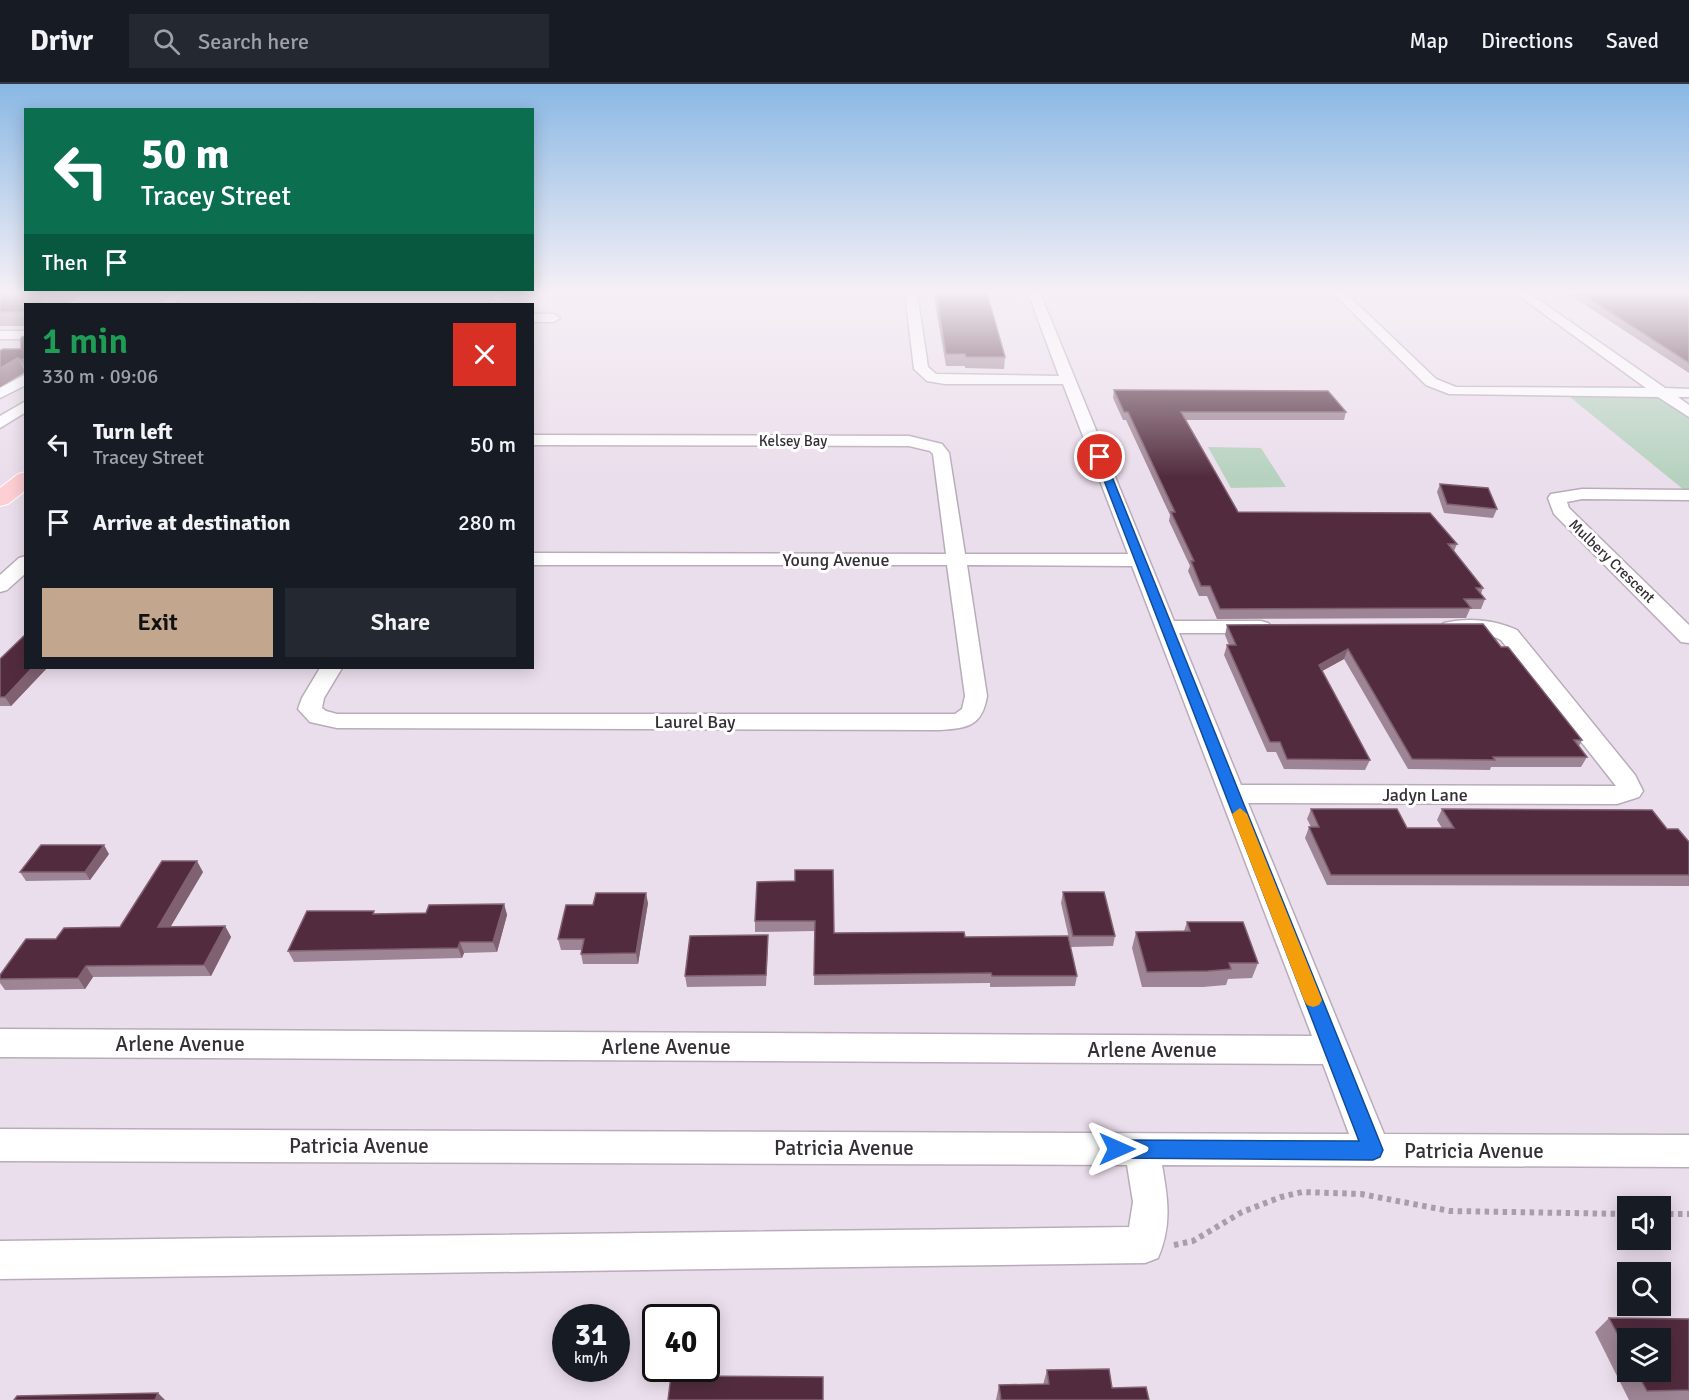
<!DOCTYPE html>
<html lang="en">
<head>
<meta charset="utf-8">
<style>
  :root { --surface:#171b24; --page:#242831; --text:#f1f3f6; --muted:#9ea1a6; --line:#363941; --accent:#c2a68e }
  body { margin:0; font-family:Signika,sans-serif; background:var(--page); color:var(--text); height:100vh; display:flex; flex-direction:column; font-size:22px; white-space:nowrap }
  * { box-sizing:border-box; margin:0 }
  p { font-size:20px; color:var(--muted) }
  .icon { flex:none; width:33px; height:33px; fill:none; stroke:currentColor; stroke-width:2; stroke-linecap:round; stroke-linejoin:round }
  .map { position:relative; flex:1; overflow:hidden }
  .drawer { position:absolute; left:24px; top:219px; width:510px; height:366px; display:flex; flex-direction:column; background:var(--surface); border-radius:0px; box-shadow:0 3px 15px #0003 }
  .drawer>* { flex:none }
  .top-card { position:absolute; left:24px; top:24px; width:510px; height:183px; border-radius:0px; box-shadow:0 3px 15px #0003; background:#0b6e4f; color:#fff; overflow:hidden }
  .controls { position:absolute; left:1617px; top:1112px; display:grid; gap:12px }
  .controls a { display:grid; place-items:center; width:54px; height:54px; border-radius:0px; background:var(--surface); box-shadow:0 3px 15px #0003; font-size:30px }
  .speed { position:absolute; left:552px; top:1220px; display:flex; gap:12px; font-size:30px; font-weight:700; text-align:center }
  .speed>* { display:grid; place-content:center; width:78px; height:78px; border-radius:50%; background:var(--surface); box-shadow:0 3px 15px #0003; line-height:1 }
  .speed small { font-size:15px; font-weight:400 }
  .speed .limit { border:3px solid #111; border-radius:9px; background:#fff; color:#111 }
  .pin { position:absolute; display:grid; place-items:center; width:51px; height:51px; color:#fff; margin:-26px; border:3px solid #fff; border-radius:50%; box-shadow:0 2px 6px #0007 }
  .me { position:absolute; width:66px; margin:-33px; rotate:90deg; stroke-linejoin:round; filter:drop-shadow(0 0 4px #0008) }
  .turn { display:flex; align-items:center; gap:21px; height:126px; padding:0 18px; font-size:27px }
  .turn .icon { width:78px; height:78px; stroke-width:2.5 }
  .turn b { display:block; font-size:42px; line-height:51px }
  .then { display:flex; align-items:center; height:57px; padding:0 18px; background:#0003; gap:12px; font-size:22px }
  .round { display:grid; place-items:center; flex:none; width:63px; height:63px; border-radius:0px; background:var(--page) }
  .head { display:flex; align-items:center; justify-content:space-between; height:102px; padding:0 18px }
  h1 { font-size:36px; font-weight:600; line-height:45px; color:#1e9e55 }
  .cta { display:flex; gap:12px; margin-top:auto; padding:12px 18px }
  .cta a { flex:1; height:69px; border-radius:0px; background:var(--accent); color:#111; font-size:24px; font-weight:600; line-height:69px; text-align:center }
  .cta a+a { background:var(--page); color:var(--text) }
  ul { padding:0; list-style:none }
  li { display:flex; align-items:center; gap:18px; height:78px; padding:0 18px }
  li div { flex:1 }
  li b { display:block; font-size:22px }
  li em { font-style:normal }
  header { display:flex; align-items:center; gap:36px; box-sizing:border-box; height:84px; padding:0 30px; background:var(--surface); border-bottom:2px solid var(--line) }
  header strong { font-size:28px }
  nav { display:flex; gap:33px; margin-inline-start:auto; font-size:21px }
  .search { width:420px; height:54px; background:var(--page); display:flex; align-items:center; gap:15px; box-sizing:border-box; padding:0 21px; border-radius:0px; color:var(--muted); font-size:22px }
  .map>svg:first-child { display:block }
  .green { fill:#b6d2bf }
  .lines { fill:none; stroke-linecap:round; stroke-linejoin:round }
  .minor-casing { stroke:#b9acba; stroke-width:3 }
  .major-casing { stroke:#fff; stroke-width:2 }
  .path { stroke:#a89ea9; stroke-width:6; stroke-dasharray:4.5 4.5; stroke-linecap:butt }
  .minor { fill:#fff; fill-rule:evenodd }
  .major { fill:#fdced4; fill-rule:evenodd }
  .wall { fill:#9e8595; fill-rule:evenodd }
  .shaded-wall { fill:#806172 }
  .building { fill:#522c3e; stroke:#806172; stroke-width:1.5 }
  .route { fill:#1a73e8; stroke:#114b97; stroke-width:1.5 }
  .slow { fill:#f59e0b }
  .labels { text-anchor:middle; stroke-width:6; stroke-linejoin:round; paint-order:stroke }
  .far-street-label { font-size:15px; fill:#353035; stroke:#fff }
  .street-label { font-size:18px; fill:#353035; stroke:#fff }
  .near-street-label { font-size:21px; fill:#353035; stroke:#fff }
</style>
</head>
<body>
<header>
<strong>Drivr</strong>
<div class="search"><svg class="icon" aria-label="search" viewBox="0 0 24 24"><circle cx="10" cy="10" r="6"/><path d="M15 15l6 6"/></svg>Search here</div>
<nav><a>Map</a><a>Directions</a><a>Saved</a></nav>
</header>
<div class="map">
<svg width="1689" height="1316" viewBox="0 0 1689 1316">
  <rect width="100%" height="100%" fill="#ebdeec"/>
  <g class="green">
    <polygon points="1565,309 1663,309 1689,328 1689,410"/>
    <polygon points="1208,363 1261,364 1286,403 1231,404"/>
  </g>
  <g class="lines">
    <defs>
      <g id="minor">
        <polygon points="173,209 188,209 174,220 160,220"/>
        <polygon points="307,209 321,209 309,220 296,220"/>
        <polygon points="497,209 509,209 501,220 489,220"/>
        <path d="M905,209H917L928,283L936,290L1059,292L1028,209H1040L1174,537H1261L1268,539L1272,543L1268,547L1261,549H1179L1241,701L1616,702L1501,556C1483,546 1464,552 1444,547L1440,543L1444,539C1468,533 1495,536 1517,546L1635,691L1643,707L1639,713L1617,720L1248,719L1384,1050L1689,1051V1083L1162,1081C1168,1115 1172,1141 1158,1174L1145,1179L0,1195V1157L1129,1143L1133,1118L1127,1081L0,1077V1045L1349,1050L1323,980L0,973V945L1312,952L1132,482L967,481L987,612C982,643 967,644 939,646L337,644L310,638L298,625L302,614L320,584H342L324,614L322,624L326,627L337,630H955L962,625L965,612L947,481H532V469L946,470L933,370L930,367L909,362L532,361V351L909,352L942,360L949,369L965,470H1128L1063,300H945L927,297L914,285Z"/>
        <polygon points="1333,209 1346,209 1436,295 1456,303 1646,304 1515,209 1529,209 1665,304 1689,305 1689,313 1678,313 1689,321 1689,333 1658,313 1449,310 1426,301"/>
        <polygon points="532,230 554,230 560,234 554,238 532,238"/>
        <rect x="0" y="247" width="26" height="8"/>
        <polygon points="26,290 26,301 0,314 0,304"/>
        <polygon points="26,317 26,328 0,344 0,332"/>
        <polygon points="1582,405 1689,406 1689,416 1582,415 1567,418 1569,424 1689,541 1689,559 1681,558 1554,430 1548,414 1551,410"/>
        <polygon points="26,472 26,489 7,506 0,508 0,491 19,474"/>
      </g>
      <g id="major">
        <polygon points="246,209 264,209 252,220 234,220"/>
        <polygon points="26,388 26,406 8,420 0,422 0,404 18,390"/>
      </g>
    </defs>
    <use href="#minor" class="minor-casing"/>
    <use href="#major" class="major-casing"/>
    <g class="path">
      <polyline points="1660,1130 1689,1130"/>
      <polyline points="1174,1161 1193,1157 1242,1128 1281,1113 1302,1108 1361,1110 1450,1127 1628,1130"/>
    </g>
    <use href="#minor" class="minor"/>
    <use href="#major" class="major"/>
  </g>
  <g class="wall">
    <polygon points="0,209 85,209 67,220 26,220 26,242 0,242"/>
    <polygon points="933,209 987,209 1005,273 1004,285 965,284 965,282 946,282"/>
    <polygon points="1567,209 1689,209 1689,289"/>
    <polygon points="26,251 26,288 0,303 21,265"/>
    <polygon points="1114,306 1346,328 1344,336 1186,336 1238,428 1457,460 1454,467 1483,504 1481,510 1485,515 1481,525 1470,525 1466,534 1217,535 1207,512 1199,512 1188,487 1190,482 1169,437 1170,431 1126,336 1123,336 1113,314"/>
    <polygon points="1440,400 1497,425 1493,434 1444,429 1437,408"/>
    <polygon points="1227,541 1501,563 1582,656 1579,662 1587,673 1581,683 1491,683 1490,686 1408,685 1344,575 1322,587 1370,676 1365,686 1284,685 1276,668 1267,668 1224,571 1227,561 1229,561 1225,551"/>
    <polygon points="0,575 26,584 47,584 11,622 0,622"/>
    <polygon points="1311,725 1407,744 1442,744 1437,736 1442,725 1667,745 1689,758 1689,802 1327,801 1305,754 1309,743 1311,743 1307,735"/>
    <polygon points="109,770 90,796 26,797 20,788"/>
    <polygon points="203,788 170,843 225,842 231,853 211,892 93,893 85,905 5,906 0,899 0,891 56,855 120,843"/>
    <polygon points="795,797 834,849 965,853 1077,892 1075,902 990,903 990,899 814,901 815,847 755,848 755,837"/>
    <polygon points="1063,808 1115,852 1113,862 1071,863 1061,819"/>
    <polygon points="648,819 638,880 583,880 581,870 581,866 561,866 558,855 593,821"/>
    <polygon points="504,820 507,831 497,868 464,869 462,874 294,878 288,867 376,830 426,829"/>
    <polygon points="1187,838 1258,879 1252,894 1228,895 1226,901 1203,903 1142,903 1132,864 1136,848 1184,847"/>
    <polygon points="768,851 768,862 766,902 687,903 685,892"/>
    <path d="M1609,1234L1689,1235V1316H1629L1595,1248ZM1628,1254L1660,1287H1628Z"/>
    <polygon points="1047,1286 1112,1304 1149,1316 996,1316 999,1301 1043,1301"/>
  </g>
  <g class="shaded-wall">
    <polygon points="56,209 85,209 67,220 38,220"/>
    <polygon points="18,274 25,288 0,303 0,284"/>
    <polygon points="26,274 26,285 21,276"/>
    <polygon points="1348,565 1344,575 1315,591 1319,581"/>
    <polygon points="32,584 47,584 11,622 5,613"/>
    <polygon points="104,761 109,770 90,796 85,788"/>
    <polygon points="197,777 203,788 164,854 158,843"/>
    <polygon points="646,809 648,819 638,880 636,869"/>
    <polygon points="504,820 507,831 497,868 493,858"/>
    <polygon points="225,842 231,853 211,892 204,881"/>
    <polygon points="460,858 464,869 462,874 458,864"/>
    <polygon points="86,882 93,893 85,905 78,894"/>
    <polygon points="158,1309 165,1316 155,1316"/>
  </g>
  <g class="building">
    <polygon points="0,209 56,209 38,220 26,220 26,228 0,228"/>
    <polygon points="936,209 987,209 1005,273 966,273 965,270 946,270"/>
    <polygon points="1580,209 1689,209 1689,279"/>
    <polygon points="26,251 26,274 21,276 18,274 0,284 0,267 3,265 21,265 21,254"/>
    <polygon points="1114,306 1328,307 1346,328 1181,328 1238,428 1430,429 1457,460 1448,460 1483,504 1476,504 1485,515 1464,515 1471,524 1220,525 1210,502 1201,502 1191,477 1194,477 1171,428 1175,428 1128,328 1124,328"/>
    <polygon points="1440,400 1488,404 1497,425 1447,420"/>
    <polygon points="1483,540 1501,563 1508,563 1582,656 1574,656 1587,673 1493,673 1495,676 1412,675 1348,565 1319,581 1370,676 1287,675 1280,658 1270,658 1227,561 1236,561 1227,541"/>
    <polygon points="26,550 26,584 32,584 5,613 0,613 0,575"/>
    <polygon points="1311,725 1397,725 1407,744 1454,744 1442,725 1652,726 1667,745 1678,745 1689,758 1689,791 1331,791 1309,743 1319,743"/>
    <polygon points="41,761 104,761 85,788 20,788"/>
    <polygon points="162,777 197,777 158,843 225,842 204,881 86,882 78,894 0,895 0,891 26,855 56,855 64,844 120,843"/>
    <polygon points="795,786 833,786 834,849 964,848 965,853 1068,852 1077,892 992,892 991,889 814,891 815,837 755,837 757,798 795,797"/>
    <polygon points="1063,808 1104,808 1115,852 1073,852"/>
    <polygon points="596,809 646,809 636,869 581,870 584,855 558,855 566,821 593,821"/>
    <polygon points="504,820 493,858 460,858 458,864 288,867 307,827 374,827 373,830 426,829 429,821"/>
    <polygon points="1187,838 1243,838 1258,879 1229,879 1231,885 1208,887 1147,888 1136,848 1190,847"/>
    <polygon points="768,851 766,891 685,892 690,852"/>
    <polygon points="1609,1234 1689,1235 1689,1306 1647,1307 1636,1287 1660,1287 1660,1254 1628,1254 1628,1270"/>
    <polygon points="1109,1285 1112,1304 1146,1303 1149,1316 1001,1316 999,1301 1049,1300 1047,1286"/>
    <polygon points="671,1292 823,1293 823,1316 668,1316"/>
    <polygon points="158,1309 155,1316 14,1316 17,1312"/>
  </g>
  <linearGradient id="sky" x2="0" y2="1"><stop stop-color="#89b8e4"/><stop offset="0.53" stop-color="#f6f0f6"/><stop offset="1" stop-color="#f6f0f6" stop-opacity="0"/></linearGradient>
  <rect width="1689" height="393" fill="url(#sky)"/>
  <polygon class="route" points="1096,371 1104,373 1383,1066 1380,1073 1373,1076 1117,1074 1110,1072 1107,1065 1110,1059 1117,1056 1359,1057 1095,373"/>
  <polygon class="slow" points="1240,724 1247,730 1322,916 1319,921 1313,923 1307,921 1304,916 1232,730"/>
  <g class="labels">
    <g class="far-street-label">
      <text x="793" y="362">Kelsey Bay</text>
      <text transform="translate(1612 477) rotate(44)" y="5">Mulbery Crescent</text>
    </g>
    <g class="street-label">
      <text x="836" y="482">Young Avenue</text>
      <text x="695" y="644">Laurel Bay</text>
      <text x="1425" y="717">Jadyn Lane</text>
    </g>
    <g class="near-street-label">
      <text x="180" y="967">Arlene Avenue</text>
      <text x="666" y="970">Arlene Avenue</text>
      <text x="1152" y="973">Arlene Avenue</text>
      <text x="359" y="1069">Patricia Avenue</text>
      <text x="844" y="1071">Patricia Avenue</text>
      <text x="1474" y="1074">Patricia Avenue</text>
    </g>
  </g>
</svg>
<div class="controls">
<a><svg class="icon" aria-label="sound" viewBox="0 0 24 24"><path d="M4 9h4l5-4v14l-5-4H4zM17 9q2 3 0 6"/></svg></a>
<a><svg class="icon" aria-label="search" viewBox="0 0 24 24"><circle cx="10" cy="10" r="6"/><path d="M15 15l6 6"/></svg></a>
<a><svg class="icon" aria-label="layers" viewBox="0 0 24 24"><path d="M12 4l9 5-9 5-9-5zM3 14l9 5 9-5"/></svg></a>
</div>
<div class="speed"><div>31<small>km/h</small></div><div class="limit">40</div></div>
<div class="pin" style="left:1100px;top:373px;background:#d93025"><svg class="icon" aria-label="arrive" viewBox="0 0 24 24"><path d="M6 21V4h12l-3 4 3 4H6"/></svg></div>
<svg class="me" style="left:1117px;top:1065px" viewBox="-20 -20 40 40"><path d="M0-17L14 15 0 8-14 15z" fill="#1a73e8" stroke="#fff" stroke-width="4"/></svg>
<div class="top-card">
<div class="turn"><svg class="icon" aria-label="left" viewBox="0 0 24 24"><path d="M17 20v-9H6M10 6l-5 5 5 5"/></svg><div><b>50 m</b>Tracey Street</div></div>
<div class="then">Then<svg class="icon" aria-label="arrive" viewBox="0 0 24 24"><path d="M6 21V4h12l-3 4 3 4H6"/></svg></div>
</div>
<section class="drawer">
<div class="head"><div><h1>1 min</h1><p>330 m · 09:06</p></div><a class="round" style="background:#d93025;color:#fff"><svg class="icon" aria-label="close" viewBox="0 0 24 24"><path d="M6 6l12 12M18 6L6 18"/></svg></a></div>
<ul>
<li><svg class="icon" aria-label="left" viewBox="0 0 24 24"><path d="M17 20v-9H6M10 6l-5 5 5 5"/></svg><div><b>Turn left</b><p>Tracey Street</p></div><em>50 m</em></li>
<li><svg class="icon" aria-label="arrive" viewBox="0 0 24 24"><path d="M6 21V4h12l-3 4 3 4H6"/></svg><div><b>Arrive at destination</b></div><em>280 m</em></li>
</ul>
<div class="cta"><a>Exit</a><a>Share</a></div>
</section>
</div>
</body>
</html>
